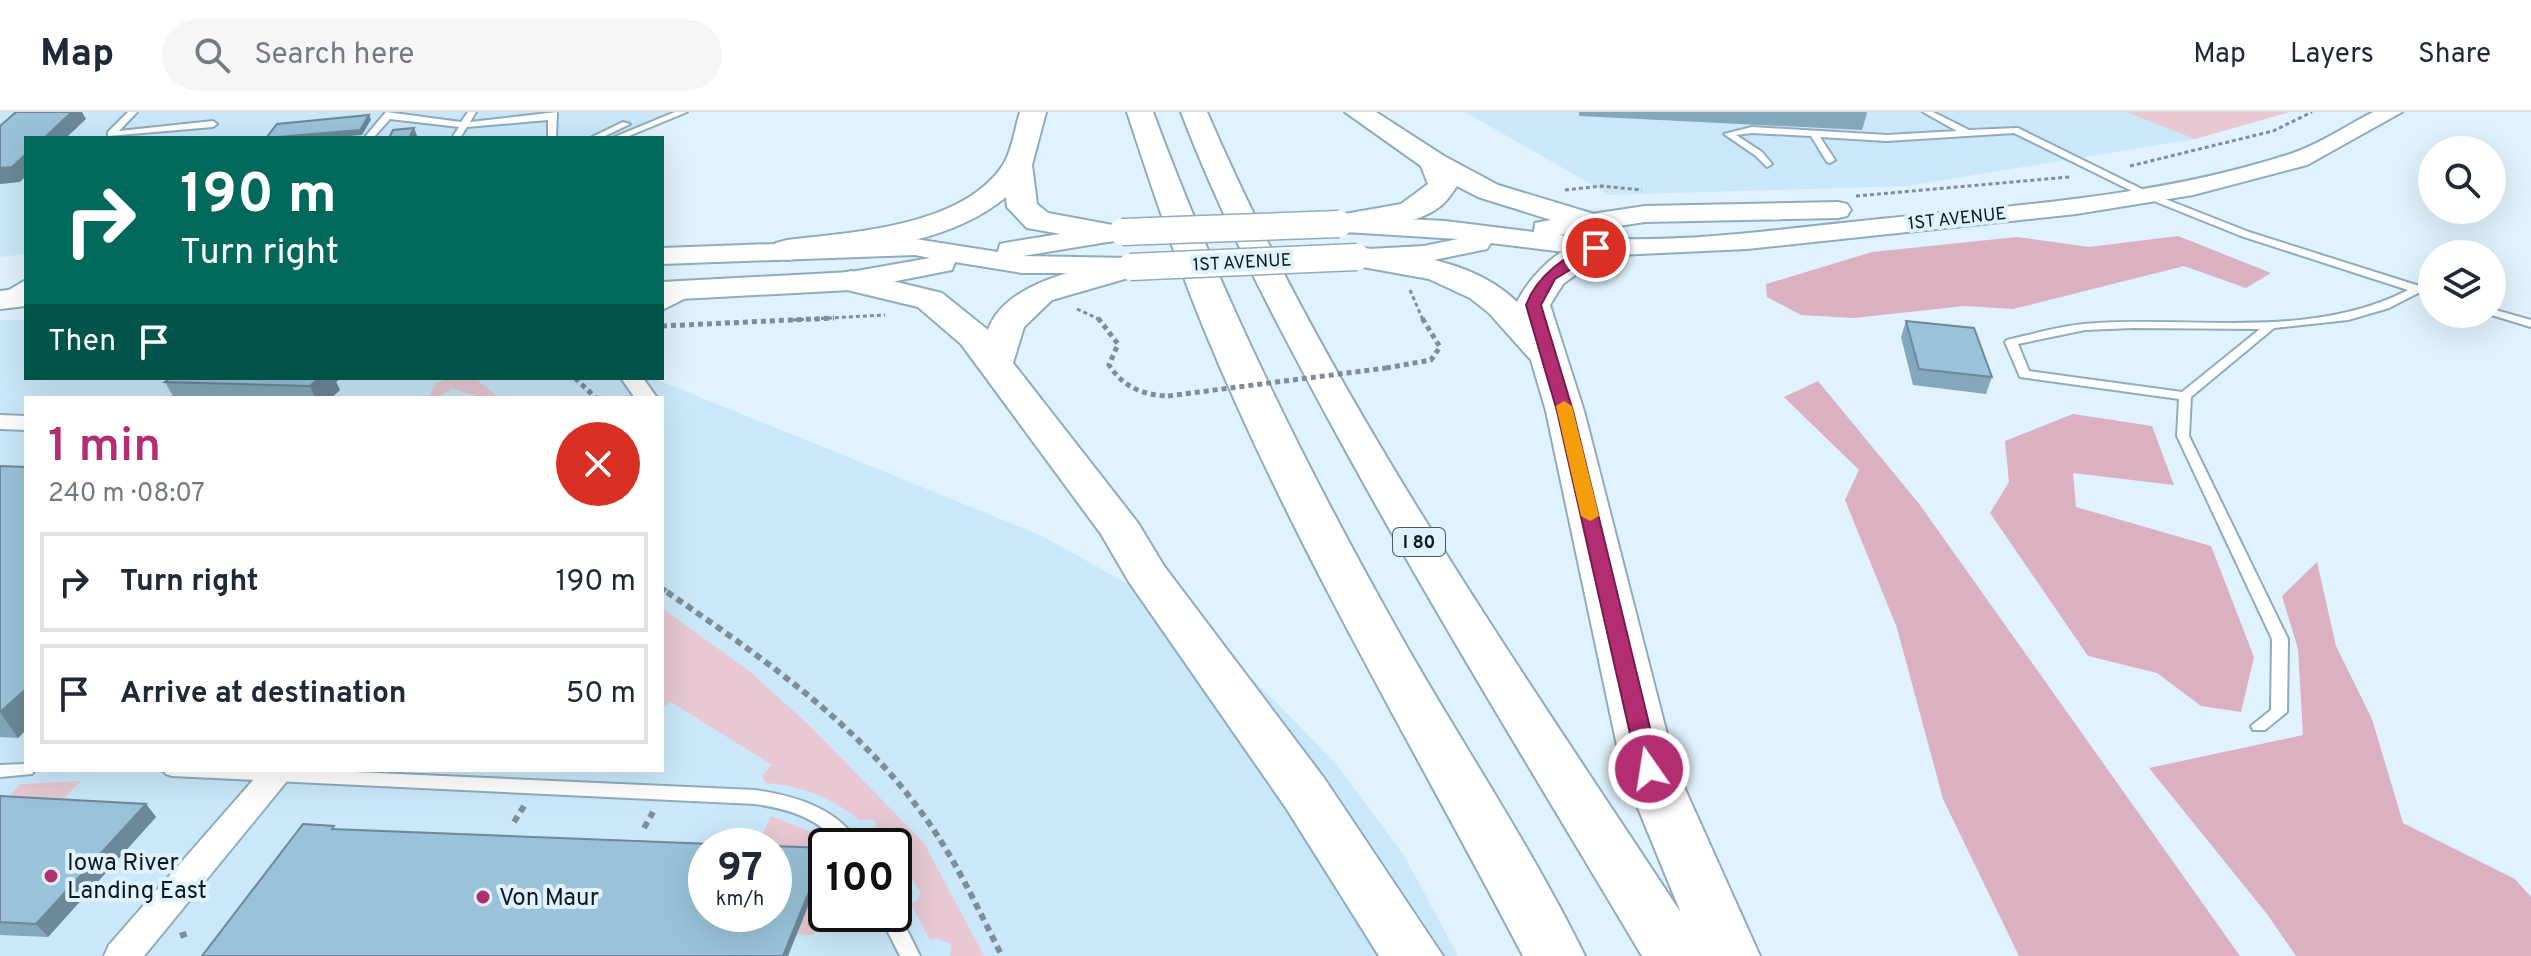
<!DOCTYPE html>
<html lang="en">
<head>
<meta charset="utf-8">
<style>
  :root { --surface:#fff; --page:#f6f6f7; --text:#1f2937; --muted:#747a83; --line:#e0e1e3; --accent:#b32d72 }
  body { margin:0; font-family:Overpass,sans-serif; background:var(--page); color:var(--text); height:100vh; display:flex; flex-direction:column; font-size:30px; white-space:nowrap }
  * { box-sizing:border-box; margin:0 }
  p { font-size:26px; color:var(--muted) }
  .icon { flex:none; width:44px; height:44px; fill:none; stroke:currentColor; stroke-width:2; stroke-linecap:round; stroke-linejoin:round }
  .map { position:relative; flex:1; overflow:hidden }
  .details { position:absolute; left:24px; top:284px; width:640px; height:376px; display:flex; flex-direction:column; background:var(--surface); border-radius:0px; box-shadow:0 8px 32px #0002 }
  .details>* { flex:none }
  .top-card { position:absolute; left:24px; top:24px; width:640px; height:244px; border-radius:0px; box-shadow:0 8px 32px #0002; background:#00695c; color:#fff; overflow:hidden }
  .controls { position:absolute; left:2418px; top:24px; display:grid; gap:16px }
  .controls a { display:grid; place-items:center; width:88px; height:88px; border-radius:50%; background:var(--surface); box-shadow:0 8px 32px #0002; font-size:40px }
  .speed { position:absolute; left:688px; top:716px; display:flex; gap:16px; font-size:40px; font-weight:700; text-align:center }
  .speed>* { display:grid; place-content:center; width:104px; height:104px; border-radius:50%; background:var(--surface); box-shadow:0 8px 32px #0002; line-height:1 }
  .speed small { font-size:20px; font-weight:400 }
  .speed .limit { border:4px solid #111; border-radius:12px; background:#fff; color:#111 }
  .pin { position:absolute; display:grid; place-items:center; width:68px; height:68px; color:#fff; margin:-34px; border:4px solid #fff; border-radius:50%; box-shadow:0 2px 8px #0007 }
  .me { position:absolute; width:88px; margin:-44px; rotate:347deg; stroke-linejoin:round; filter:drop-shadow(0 0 6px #0008) }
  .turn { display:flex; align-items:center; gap:28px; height:168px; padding:0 24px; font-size:36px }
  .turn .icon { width:104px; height:104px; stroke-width:2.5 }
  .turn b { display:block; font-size:56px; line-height:68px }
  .then { display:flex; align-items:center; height:76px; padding:0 24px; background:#0003; gap:16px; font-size:30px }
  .round { display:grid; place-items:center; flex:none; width:84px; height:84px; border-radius:42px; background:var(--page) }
  .summary { display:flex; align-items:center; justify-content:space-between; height:136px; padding:0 24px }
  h1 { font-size:48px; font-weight:600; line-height:60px; color:var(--accent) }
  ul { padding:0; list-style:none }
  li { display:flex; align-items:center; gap:24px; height:100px; margin:0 16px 12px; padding:0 8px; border:4px solid var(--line); border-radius:0px }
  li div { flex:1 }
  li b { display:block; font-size:30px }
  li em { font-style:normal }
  header { display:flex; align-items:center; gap:48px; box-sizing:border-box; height:112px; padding:0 40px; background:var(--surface); border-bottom:2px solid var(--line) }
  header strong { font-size:38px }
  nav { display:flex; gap:44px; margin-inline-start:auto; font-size:28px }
  .search { width:560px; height:72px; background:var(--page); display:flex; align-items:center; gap:20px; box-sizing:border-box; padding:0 28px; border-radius:44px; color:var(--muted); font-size:30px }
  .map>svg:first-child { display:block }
  .built { fill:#cae8fa; fill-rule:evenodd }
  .green { fill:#e7c8d3 }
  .forest { fill:#dbb0c0 }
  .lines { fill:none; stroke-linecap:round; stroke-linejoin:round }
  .service-casing { stroke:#8facbc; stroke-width:4 }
  .minor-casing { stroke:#8facbc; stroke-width:4 }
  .secondary-casing { stroke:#8facbc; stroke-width:4 }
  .motorway-casing { stroke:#8facbc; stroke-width:4 }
  .path-far2 { stroke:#7f8e96; stroke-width:3; stroke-dasharray:4 3; stroke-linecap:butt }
  .path-far1 { stroke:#7f8e96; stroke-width:5; stroke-dasharray:5 4; stroke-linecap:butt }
  .path { stroke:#7f8e96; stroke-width:6; stroke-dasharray:7 5; stroke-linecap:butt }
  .service { fill:#fff; fill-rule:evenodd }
  .minor { fill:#fff; fill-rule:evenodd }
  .secondary { fill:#fff; fill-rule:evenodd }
  .motorway { fill:#fff; fill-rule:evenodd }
  .secondary-bridge-casing { stroke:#8facbc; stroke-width:29; stroke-linecap:butt }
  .path-bridge { stroke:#7f8e96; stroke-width:5; stroke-dasharray:5 4; stroke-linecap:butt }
  .secondary-bridge { stroke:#fff; stroke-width:26 }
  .wall { fill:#84a8bb }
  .shaded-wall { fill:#6c8899 }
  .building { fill:#9ac3da; stroke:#6c8899; stroke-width:2 }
  .route { fill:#b32d72; stroke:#741d4a; stroke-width:2 }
  .slow { fill:#f59e0b }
  .poi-dot { fill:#b32d72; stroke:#e0f2fd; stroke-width:3 }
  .labels { text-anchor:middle; stroke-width:8; stroke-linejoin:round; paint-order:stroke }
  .far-street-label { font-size:18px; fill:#0d191e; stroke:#e0f2fd }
  .shield { fill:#e0f2fd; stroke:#4c5a61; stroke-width:2 }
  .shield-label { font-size:18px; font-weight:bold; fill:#0d191e }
  .near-poi-label { font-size:24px; fill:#0d191e; stroke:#e0f2fd; text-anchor:start }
</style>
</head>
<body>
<header>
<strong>Map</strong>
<div class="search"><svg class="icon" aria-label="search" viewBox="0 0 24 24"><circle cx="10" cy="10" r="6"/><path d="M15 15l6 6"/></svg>Search here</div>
<nav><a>Map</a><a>Layers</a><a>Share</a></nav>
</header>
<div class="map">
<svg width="2531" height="844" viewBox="0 0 2531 844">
  <rect width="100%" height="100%" fill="#e0f2fd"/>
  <g class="built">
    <polygon points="0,0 676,0 605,26 26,26 26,142 0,145"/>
    <polygon points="1465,0 2126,0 2195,27 1906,74 1610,83"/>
    <path d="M0,208H26V266H653L1040,423L1128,472L1204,522L1277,591L1336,652L1405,745L1458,844H0ZM26,286H662V658H26ZM706,734H774V802H706ZM826,734H894V802H826Z"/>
  </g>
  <g class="green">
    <polygon points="2126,0 2290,0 2195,27"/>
    <polygon points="450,266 476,267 497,284 485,286 452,277 441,284 429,285 436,271"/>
    <path d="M662,496L749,559L809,613L924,731L984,844H950L951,832L936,826L930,828L911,792L918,788L920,780L909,761L894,762V734H878L871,725L878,719L874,707L859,708C831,685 802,674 766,671L762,664L772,653L671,590L662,596Z"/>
    <polygon points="81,669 58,692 3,690 21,672"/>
    <polygon points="771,704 809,719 826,736 826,743 774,744 774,734 757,734"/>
    <polygon points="826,750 826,802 822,802 814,823 795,822"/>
  </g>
  <g class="forest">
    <polygon points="2178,124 2271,161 2246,176 2184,154 2013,197 1964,194 1854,206 1801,203 1767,185 1766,172 1872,140 2017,125 2089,135"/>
    <polygon points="1818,269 1920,393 2240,844 2019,844 1943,687 1897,516 1845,388 1859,358 1784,285"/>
    <polygon points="2073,302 2152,314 2174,373 2073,361 2076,395 2211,434 2254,545 2241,600 2201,594 2157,561 2088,544 1990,401 2009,370 2005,329"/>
    <polygon points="2317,450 2336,534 2372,607 2403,711 2515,767 2531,785 2531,844 2296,844 2267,802 2149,656 2303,623 2298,537 2282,484"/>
  </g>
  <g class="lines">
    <defs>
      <g id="service">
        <polygon points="128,0 137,0 119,19 213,9 217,12 213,15 108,24 108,20"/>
        <polygon points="386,0 461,10 468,0 476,0 470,10 557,0 556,26 548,26 548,8 467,15 460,26 452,26 459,15 390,7 373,26 364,26"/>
        <polygon points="675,0 687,0 624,26 612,26"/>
        <path d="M1923,0H1933L1969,18L2018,16L2150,81L2249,120L2432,178V185L2418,181L2389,196L2348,208L2274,216L2191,285L2189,324L2288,527L2287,600L2265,618H2253L2251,614L2271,598L2272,527L2177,324L2179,287L2020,265L2005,230L2007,228C2037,221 2067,212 2098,211C2201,205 2313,227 2408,178L2241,124L2144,85L2014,21L1887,29L1820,25L1835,48L1830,51L1827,50L1811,24L1752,21L1736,23L1762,40L1772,52L1767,55L1756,44L1724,22L1752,15L1887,23L1957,19ZM2133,216L2260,217L2182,280L2029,259L2018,232L2085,218Z"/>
        <polygon points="623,10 630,12 601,26 590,26"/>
        <polygon points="26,168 26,176 6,189 0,190 0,183"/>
        <polygon points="2492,197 2531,208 2531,215 2488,202 2492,202"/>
        <polygon points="26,652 26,658 35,658 32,662 0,665 0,653"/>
        <path d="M163,658H310L755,678C795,684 839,696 860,734H841C819,706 789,697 755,692L172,664L166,662Z"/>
        <polygon points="894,796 896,796 920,844 900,844 879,802 894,802"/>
      </g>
      <g id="minor">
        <polygon points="687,172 697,178 694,182 662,198 662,184"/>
        <polygon points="621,266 643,266 657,286 635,286"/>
        <polygon points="0,303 26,304 26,318 0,317"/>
        <polygon points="262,658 296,658 144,844 104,844 109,833"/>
      </g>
      <g id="secondary">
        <path d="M2373,0H2402L2307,53L2193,83L2076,102L1747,137L1596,144L1491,131L1487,137L1424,150L1360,152L1350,150L1346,144L1350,138L1424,134L1458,127L1346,120L1337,118L1333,112L1337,106L1346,104L1445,109L1534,120L1535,111L1545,109L1645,94L1838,90L1847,92L1851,98L1847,104L1838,106L1645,110L1559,123C1658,135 1762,119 1861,109C2003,94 2150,87 2287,43C2316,34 2346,14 2373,0Z"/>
        <polygon points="1122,112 1132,114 1136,120 1132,126 1022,144 1130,146 1140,149 1144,155 1140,161 1022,161 955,150 952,158 851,178 662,188 662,170 851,160 930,146 915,143 662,152 662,136 915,127 998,140 1000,132 1010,130"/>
        <polygon points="26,176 26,194 0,197 0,179"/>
      </g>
      <g id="motorway">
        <path d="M1020,0H1046L1032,53L1037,92L1048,101L1118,114L1123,121L1118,128L1107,130L1027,116L1007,95L1006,85C947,134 860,138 787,148L776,145L771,138L776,131L787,128C853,120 962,115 1003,53C1012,39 1015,16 1020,0Z"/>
        <path d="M1127,0H1153C1222,187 1309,362 1407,535C1466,638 1533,738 1585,844H1523C1415,637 1293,434 1204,217C1175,146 1151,73 1127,0Z"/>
        <path d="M1181,0H1207C1327,280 1514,547 1681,801L1622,657L1546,299L1531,248L1489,201L1470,186L1429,167L1346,152L1341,145L1346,138L1357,135C1413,143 1475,149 1517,190C1531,161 1572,120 1607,129L1612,136L1563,172L1550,193L1584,299L1676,657L1760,844H1642C1541,674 1437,506 1342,332C1283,224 1225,115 1181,0Z"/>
        <path d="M1345,0H1376L1444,44L1498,73L1594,102L1598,109L1594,116L1583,118L1478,85L1457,74C1451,83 1445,92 1435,98C1413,112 1353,125 1328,119L1323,112L1328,105L1401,92L1428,72L1421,54Z"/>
        <path d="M1130,145L1142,148L1146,155L1142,162L1052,188L1024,215L1013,251L1138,411L1164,454L1324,666L1443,844H1379L1286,696L1129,470L1101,422L961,232L918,195L839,176L834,169L839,162L851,159L942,181L988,218C1005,169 1086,156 1130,145Z"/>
      </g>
    </defs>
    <use href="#service" class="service-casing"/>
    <use href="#minor" class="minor-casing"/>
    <use href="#secondary" class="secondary-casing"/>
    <use href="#motorway" class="motorway-casing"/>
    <g class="path-far2">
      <polyline points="2130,54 2273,19 2312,0"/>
      <polyline points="1565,78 1601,74 1642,78"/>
      <polyline points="1856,84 2069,65"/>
      <polyline points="1410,178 1423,208"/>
      <polyline points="1077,197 1101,208"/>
      <polyline points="793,208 885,203"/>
    </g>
    <g class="path-far1">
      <path d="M1098,206L1118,232L1109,253C1123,275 1143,283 1168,284"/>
      <polyline points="662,214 834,206"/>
      <polyline points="1386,256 1431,248 1440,235 1422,206"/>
      <polyline points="575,266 596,286"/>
      <polyline points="662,476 670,482"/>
    </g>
    <g class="path">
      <path d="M667,480C758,543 855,609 921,700C954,744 977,795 1002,844"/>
      <polyline points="514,710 524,694"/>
      <polyline points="644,716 653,700"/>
      <polyline points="180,824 191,820"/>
    </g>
    <use href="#service" class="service"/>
    <use href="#minor" class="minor"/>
    <use href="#secondary" class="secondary"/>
    <use href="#motorway" class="motorway"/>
    <defs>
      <g id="secondary-bridge">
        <polyline points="1122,120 1339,112"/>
        <polyline points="1130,155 1357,145"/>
      </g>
    </defs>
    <use href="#secondary-bridge" class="secondary-bridge-casing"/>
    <polyline class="path-bridge" points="1168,284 1386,256"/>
    <use href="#secondary-bridge" class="secondary-bridge"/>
  </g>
  <g class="wall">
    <polygon points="1579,0 1866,0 1867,1 1862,18 1579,4"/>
    <polygon points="1906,209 1992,265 1986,282 1913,273 1901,225"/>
    <polygon points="170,266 341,266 336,270 340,278 331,286 174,286 165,270"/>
    <polygon points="0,354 26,355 26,618 18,626 0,625"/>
    <polygon points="0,684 146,692 156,705 48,825 0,823"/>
  </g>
  <g class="shaded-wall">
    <polygon points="72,0 82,0 86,7 66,26 44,26"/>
    <polygon points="369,3 371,8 362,23 328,26 273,26"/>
    <polygon points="414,16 418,26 409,26"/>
    <polygon points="26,42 26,64 20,70 0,72 0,56"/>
    <polygon points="319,266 341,266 336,270 340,278 331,286 315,286 310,274"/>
    <polygon points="26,577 26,618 18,626 0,600"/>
    <polygon points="146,692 156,705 48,825 36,812"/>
    <polygon points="826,738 826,750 788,844 783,844"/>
  </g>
  <g class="building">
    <polygon points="16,0 72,0 44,26 26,26 26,42 12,55 0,56 0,14"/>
    <polygon points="369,3 360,18 266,26 277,12"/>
    <polygon points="414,16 409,26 389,26 393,18"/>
    <polygon points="1906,209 1974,216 1992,265 1919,257"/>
    <polygon points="170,266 319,266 310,274 165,270"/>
    <polygon points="0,354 26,355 26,577 0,600"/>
    <polygon points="0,684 146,692 36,812 0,810"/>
    <polygon points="303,712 334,714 332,717 767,734 706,734 706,802 774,802 774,734 826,736 826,738 783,844 202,844"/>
  </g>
  <path class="route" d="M1596,132L1603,136L1601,139L1555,167L1541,193L1573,299L1660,657L1649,666L1638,657L1557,299L1526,193C1537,163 1567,142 1596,132Z"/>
  <polygon class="slow" points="1564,289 1572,294 1599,404 1590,409 1581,404 1556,294"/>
  <g class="poi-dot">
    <circle cx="51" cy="764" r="8"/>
    <circle cx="483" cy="785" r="8"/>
  </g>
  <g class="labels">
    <g class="far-street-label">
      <text transform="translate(1957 106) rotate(-6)" y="6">1ST AVENUE</text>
      <text transform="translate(1242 150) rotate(-3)" y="6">1ST AVENUE</text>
    </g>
    <rect class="shield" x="1393" y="416" width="52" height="28" rx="6"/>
    <g class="shield-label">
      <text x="1419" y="436">I 80</text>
    </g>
    <g class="near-poi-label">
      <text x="67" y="758">Iowa River<tspan x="67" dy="28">Landing East</tspan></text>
      <text x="499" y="793">Von Maur</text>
    </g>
  </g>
</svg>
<div class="controls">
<a><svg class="icon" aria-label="search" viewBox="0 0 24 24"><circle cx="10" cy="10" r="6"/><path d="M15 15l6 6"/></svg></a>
<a><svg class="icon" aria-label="layers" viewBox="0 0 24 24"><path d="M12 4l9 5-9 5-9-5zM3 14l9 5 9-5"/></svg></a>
</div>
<div class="speed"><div>97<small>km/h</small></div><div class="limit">100</div></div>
<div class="pin" style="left:1596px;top:136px;background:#d93025"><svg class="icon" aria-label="arrive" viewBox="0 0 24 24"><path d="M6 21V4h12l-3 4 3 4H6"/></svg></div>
<svg class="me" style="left:1649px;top:657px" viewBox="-20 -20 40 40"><circle r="17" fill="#b32d72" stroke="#fff" stroke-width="3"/><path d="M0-11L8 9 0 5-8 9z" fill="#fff"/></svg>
<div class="top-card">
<div class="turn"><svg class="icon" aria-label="right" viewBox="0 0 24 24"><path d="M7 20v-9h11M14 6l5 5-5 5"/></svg><div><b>190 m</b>Turn right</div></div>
<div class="then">Then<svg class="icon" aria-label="arrive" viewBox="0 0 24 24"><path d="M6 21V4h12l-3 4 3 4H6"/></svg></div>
</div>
<section class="details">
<div class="summary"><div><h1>1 min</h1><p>240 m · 08:07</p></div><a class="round" style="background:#d93025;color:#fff"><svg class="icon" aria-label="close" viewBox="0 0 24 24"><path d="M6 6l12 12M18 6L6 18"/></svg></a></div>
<ul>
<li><svg class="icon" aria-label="right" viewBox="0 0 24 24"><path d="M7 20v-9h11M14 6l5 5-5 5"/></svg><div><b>Turn right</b></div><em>190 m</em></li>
<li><svg class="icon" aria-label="arrive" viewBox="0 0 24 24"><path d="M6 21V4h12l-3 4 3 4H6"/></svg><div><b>Arrive at destination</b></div><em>50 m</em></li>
</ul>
</section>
</div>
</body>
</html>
